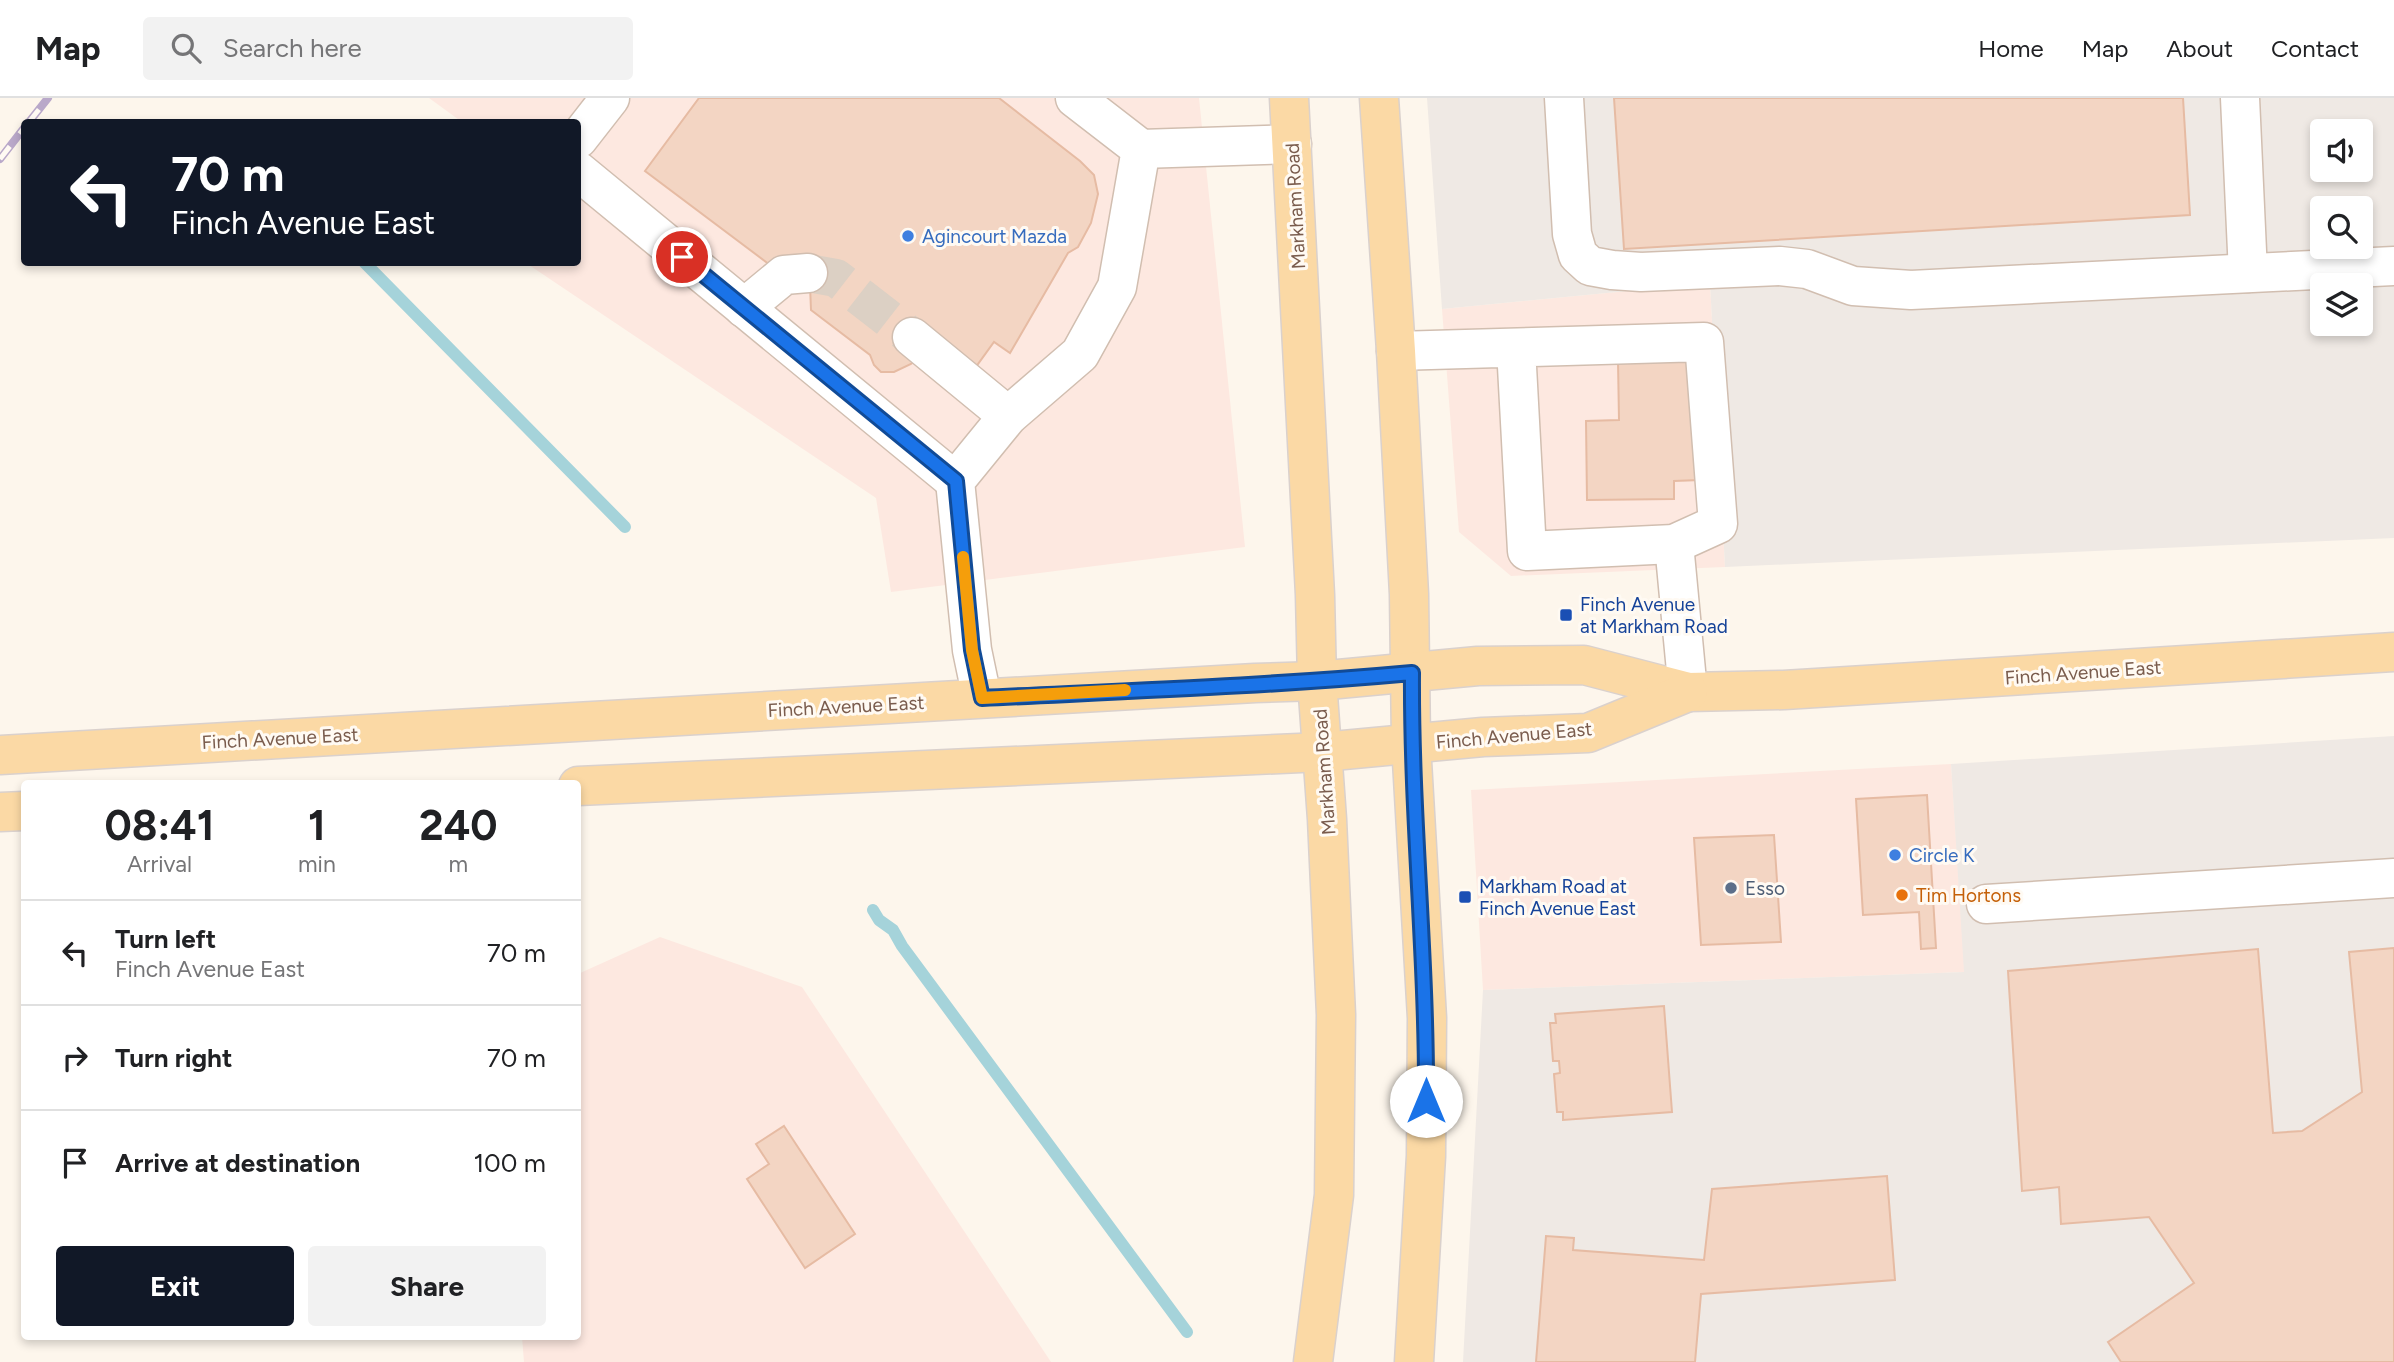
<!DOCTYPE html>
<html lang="en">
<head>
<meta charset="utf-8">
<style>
  :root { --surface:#fff; --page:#f2f2f2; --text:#202124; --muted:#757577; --line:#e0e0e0; --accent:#111827 }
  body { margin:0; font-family:Figtree,sans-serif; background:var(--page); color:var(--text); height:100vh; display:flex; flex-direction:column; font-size:26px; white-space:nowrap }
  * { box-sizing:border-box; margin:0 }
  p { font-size:23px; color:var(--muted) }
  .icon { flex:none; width:38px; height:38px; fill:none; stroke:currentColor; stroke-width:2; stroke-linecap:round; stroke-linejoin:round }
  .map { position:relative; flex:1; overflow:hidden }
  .drawer { position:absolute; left:21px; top:682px; width:560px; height:560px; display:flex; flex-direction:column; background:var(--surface); border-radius:7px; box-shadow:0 4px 10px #0003 }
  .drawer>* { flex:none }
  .hud { position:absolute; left:21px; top:21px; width:560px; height:147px; border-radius:7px; box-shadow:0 4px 10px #0003; background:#111827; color:#fff; overflow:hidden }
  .tools { position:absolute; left:2310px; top:21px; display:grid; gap:14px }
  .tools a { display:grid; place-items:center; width:63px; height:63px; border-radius:7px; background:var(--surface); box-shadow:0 4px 10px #0003; font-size:35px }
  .pin { position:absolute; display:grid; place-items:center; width:60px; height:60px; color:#fff; margin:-30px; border:4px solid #fff; border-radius:50%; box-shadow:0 2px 7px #0007 }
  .me { position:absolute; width:77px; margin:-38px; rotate:0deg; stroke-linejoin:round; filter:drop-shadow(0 0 5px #0008) }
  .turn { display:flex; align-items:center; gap:24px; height:147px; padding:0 35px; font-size:32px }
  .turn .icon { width:91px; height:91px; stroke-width:2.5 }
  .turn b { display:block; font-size:49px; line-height:60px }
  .eta { display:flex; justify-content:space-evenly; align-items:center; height:119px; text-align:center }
  .eta b { font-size:42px; font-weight:700; line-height:49px }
  .action { display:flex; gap:14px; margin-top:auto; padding:14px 35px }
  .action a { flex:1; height:80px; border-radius:7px; background:var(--accent); color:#fff; font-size:28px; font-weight:700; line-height:80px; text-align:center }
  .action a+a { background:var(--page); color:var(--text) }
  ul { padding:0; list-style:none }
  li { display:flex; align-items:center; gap:21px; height:105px; padding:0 35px; border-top:2px solid var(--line) }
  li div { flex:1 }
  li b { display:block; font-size:26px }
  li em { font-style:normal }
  header { display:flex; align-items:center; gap:42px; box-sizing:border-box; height:98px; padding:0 35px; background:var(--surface); border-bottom:2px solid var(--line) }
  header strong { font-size:33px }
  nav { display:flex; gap:38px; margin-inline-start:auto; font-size:24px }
  .search { width:490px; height:63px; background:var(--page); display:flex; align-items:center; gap:18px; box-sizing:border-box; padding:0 24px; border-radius:7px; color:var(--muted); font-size:26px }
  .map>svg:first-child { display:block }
  .commercial { fill:#fde8e0 }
  .industrial { fill:#efe9e4; fill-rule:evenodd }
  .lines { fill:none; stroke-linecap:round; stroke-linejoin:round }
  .stream { stroke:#a5d3da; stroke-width:12 }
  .building { fill:#f3d5c3; stroke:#e6bba3; stroke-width:2 }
  .minor-tunnel { stroke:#dcd0c4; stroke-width:38; stroke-dasharray:38 19; stroke-linecap:butt }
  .minor-casing { stroke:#d1beb0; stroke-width:41 }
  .major-casing { stroke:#dad1cd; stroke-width:41 }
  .minor { stroke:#fff; stroke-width:38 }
  .major { stroke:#fbd9a5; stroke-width:38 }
  .rail-casing { stroke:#b9a8c9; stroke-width:8 }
  .rail { stroke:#fffaf3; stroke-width:5; stroke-dasharray:16; stroke-linecap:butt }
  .route-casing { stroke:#114b97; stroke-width:18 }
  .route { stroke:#1a73e8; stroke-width:12 }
  .slow { stroke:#f59e0b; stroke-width:12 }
  .shop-dot { fill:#3f7fe0; stroke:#fffaf3; stroke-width:2.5 }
  .transit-dot { fill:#1a4fb4; stroke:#fffaf3; stroke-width:2.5 }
  .service-dot { fill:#5c6f8a; stroke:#fffaf3; stroke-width:2.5 }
  .food-dot { fill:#e8710a; stroke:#fffaf3; stroke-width:2.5 }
  .labels { text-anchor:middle; stroke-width:6; stroke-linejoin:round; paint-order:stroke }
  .street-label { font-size:19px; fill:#7a5c4d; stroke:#fffaf3 }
  .shop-label { font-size:19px; fill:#366cbe; stroke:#fffaf3; text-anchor:start }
  .transit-label { font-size:19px; fill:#164399; stroke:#fffaf3; text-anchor:start }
  .service-label { font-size:19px; fill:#4e5e75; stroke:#fffaf3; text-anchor:start }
  .food-label { font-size:19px; fill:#c56008; stroke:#fffaf3; text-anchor:start }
</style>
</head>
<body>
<header>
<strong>Map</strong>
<div class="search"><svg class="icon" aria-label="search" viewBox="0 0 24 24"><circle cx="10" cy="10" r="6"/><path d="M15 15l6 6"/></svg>Search here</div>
<nav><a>Home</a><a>Map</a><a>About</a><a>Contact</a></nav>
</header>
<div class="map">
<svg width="2394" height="1264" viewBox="0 0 2394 1264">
  <rect width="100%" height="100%" fill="#fdf6ec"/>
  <g class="commercial">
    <polygon points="429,0 1199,0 1245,449 891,494 876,400 529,167 530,164 578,164 578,24 462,24"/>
    <polygon points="1710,185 1725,469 1511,478 1459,434 1442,211"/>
    <polygon points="1951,666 1965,874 1483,892 1471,692"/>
    <polygon points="660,839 802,889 1051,1264 524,1264 522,1239 578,1239 578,876"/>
  </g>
  <g class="industrial">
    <path d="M1427,0H2394V440L1725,469L1710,185L1442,211ZM2322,33H2361V72H2322ZM2322,110H2361V149H2322ZM2322,187H2361V226H2322Z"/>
    <polygon points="2394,638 2394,1264 1463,1264 1483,892 1964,874 1951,666"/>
  </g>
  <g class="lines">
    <g class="stream">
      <polyline points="364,164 625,429"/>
      <polyline points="873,812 879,822 893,832 902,848 1187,1234"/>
    </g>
  </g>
  <g class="building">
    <polygon points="699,0 999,0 1080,63 1094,77 1098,96 1091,125 1078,149 1068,155 1010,255 994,244 970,277 931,250 911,266 894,274 881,274 874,267 870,257 811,212 810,187 798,188 645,73"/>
    <polygon points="1614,0 2183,0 2190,117 1624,151"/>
    <polygon points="1698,262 1700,382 1674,383 1674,401 1587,402 1586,323 1619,322 1618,263"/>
    <polygon points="1927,697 1936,850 1921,851 1919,814 1863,817 1856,701"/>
    <polygon points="1774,737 1781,844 1701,847 1694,740"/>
    <polygon points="2394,850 2394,1264 2121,1264 2108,1244 2194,1185 2149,1119 2061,1126 2059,1089 2022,1093 2008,873 2258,851 2273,1035 2302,1033 2362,994 2349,854"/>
    <polygon points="1664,908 1672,1014 1563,1022 1563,1014 1557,1014 1554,976 1560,975 1559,963 1553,963 1550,925 1556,925 1555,916"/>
    <polygon points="784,1028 855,1136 805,1170 747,1081 769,1066 756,1046"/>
    <polygon points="1887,1078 1895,1182 1701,1196 1695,1264 1536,1264 1546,1138 1574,1140 1573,1152 1704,1162 1712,1091"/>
  </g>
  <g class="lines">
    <polyline class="minor-tunnel" points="808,175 836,180 912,239"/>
    <defs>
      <g id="minor">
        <polyline points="1564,0 1572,136 1578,157 1590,168 1612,172 1641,174 1780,168 1807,171 1853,188 1911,192 2394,168"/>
        <polyline points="2240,0 2248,175"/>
        <polyline points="578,41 610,0"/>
        <polyline points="1141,51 1292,46"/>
        <polyline points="578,73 955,383"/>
        <polyline points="744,210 784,177 808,175"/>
        <polyline points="912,239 1008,318"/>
        <polyline points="1396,253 1704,244 1718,426 1674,446 1527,453 1516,250"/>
        <polyline points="1674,446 1688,594"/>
        <polyline points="982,600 972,552 955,383 1008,318 1080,256 1117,189 1141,51 1075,0"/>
        <polyline points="1986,806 2394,780"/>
      </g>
      <g id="major">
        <polyline points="1289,0 1315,497 1317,583 1327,721 1336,917 1334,1097 1313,1264"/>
        <polyline points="1379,0 1396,253 1409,496 1411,646 1427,920 1426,1058 1414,1264"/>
        <polyline points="0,657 1255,585 1317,583 1478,568 1584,567 1688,594 1784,592 2394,554"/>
        <polyline points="578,688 1322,654 1483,639 1588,635 1688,594"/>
        <polyline points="0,714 24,713"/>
      </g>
    </defs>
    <use href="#minor" class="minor-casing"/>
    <use href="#major" class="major-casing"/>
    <use href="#minor" class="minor"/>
    <use href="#major" class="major"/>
    <defs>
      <g id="rail">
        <polyline points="29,24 48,0"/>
        <polyline points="0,61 24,30"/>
      </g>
    </defs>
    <use href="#rail" class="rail-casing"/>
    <use href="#rail" class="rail"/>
  </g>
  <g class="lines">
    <defs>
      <path id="route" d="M682,159L956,383L972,552L982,600C1125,593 1269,588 1412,575C1411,718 1427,860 1426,1003"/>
    </defs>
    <use href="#route" class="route-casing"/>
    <use href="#route" class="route"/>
    <polyline class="slow" points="963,459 972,552 982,600 1125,592"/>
  </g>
  <g class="shop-dot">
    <circle cx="908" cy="138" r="7"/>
    <circle cx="1895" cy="757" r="7"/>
  </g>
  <g class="transit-dot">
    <rect x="1559" y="510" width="14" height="14" rx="3.5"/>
    <rect x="1458" y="792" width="14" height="14" rx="3.5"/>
  </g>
  <circle class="service-dot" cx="1731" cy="790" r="7"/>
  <circle class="food-dot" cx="1902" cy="797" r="7"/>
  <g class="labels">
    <g class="street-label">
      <text transform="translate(1295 108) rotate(-93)" y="7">Markham Road</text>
      <text transform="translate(2083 574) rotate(-4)" y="7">Finch Avenue East</text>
      <text transform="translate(846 608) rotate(-3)" y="7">Finch Avenue East</text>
      <text transform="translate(1514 637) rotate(-5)" y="7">Finch Avenue East</text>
      <text transform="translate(280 640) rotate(-3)" y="7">Finch Avenue East</text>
      <text transform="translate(1324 674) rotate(-94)" y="7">Markham Road</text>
    </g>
    <g class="shop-label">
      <text x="922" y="145">Agincourt Mazda</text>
      <text x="1909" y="764">Circle K</text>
    </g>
    <g class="transit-label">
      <text x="1580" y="513">Finch Avenue<tspan x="1580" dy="22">at Markham Road</tspan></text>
      <text x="1479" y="795">Markham Road at<tspan x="1479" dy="22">Finch Avenue East</tspan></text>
    </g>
    <g class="service-label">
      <text x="1745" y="797">Esso</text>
    </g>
    <g class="food-label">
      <text x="1916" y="804">Tim Hortons</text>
    </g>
  </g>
</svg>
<div class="tools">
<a><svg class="icon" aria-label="sound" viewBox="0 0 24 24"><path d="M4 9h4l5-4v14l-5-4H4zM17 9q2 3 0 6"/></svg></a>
<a><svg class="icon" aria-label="search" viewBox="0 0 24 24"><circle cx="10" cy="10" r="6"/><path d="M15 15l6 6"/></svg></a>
<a><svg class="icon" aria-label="layers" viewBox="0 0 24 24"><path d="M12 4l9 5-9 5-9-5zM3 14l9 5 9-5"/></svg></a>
</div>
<div class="pin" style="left:682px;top:159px;background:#d93025"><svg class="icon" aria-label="arrive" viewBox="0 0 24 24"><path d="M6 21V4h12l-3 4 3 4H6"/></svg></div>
<svg class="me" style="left:1426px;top:1003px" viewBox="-20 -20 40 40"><circle r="19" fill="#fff"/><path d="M0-13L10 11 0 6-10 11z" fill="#1a73e8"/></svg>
<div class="hud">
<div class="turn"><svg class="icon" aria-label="left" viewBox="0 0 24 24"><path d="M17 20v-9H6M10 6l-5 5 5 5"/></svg><div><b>70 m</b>Finch Avenue East</div></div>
</div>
<section class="drawer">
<div class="eta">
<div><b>08:41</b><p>Arrival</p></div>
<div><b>1</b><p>min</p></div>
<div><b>240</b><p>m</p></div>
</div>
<ul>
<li><svg class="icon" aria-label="left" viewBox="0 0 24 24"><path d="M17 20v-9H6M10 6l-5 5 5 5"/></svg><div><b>Turn left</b><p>Finch Avenue East</p></div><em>70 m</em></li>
<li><svg class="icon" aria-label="right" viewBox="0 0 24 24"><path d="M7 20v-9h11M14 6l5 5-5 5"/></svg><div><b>Turn right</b></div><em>70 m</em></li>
<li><svg class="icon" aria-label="arrive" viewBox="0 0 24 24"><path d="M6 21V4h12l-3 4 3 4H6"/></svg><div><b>Arrive at destination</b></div><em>100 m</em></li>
</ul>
<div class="action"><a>Exit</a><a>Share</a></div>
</section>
</div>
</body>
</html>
